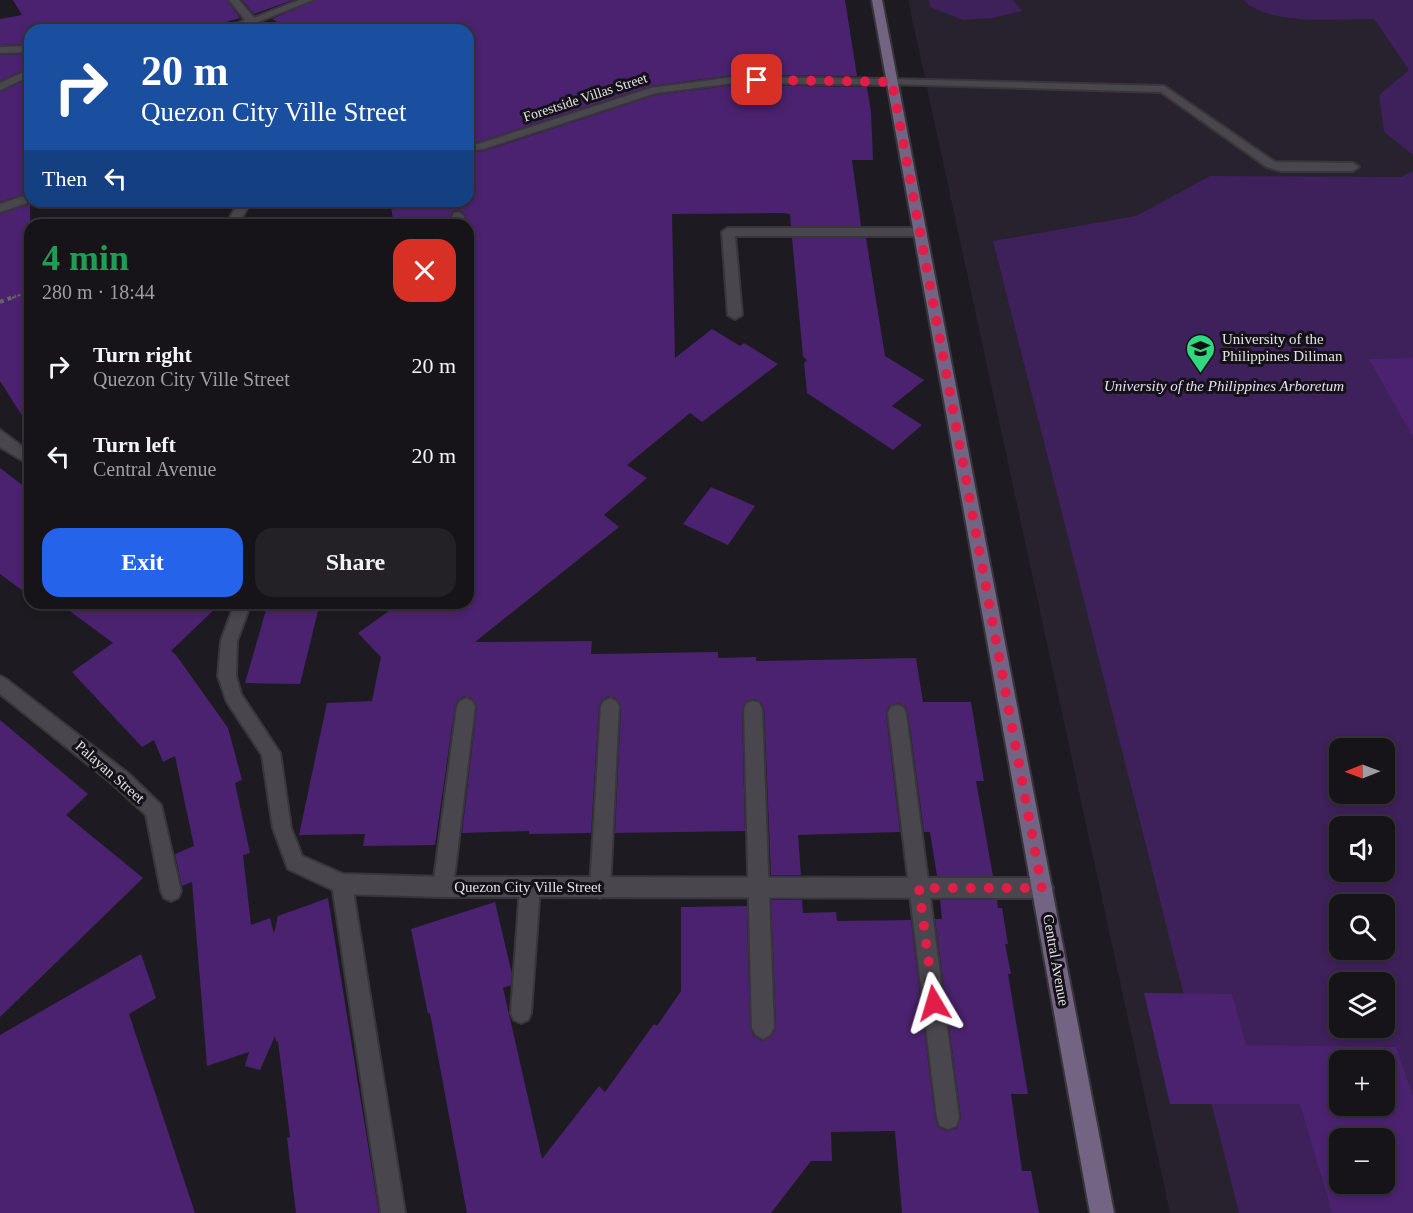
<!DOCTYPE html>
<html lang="en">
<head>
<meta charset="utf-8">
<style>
  :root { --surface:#161419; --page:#232126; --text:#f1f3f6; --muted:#9e9ea2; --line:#353338; --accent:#2563eb }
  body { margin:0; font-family:Georgia,serif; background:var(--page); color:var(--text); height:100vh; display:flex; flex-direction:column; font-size:22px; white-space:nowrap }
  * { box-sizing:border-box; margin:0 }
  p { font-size:20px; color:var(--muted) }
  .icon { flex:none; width:33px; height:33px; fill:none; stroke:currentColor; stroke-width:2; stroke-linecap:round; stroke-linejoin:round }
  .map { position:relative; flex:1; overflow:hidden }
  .drawer { position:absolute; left:24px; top:219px; width:450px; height:390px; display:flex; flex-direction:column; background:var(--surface); border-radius:18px; box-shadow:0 3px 9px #0003,0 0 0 2px var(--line) }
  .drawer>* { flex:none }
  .hud { position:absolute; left:24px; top:24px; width:450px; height:183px; border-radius:18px; box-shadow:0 3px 9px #0003,0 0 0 2px var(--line); background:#1a4fa0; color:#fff; overflow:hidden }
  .needle { width:39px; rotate:269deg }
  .controls { position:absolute; left:1329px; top:738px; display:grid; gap:12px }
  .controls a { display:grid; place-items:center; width:66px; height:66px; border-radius:12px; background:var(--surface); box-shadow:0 3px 9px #0003,0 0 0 2px var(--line); font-size:30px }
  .pin { position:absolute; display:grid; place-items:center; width:51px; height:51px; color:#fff; margin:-26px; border-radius:12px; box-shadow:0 3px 9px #0006 }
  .me { position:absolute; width:66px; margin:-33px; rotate:353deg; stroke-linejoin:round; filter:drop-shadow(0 0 4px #0008) }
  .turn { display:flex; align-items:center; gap:21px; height:126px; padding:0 18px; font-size:27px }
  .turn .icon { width:78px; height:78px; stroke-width:2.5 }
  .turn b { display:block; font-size:42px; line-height:51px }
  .then { display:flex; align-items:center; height:57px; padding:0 18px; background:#0003; gap:12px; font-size:22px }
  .round { display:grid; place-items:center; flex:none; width:63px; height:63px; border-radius:18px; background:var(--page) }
  .headline { display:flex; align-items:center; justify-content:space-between; height:102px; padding:0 18px }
  h1 { font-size:36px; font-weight:600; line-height:45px; color:#1e9e55 }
  .button { display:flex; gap:12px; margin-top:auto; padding:12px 18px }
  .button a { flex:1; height:69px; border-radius:18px; background:var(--accent); color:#fff; font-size:24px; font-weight:600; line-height:69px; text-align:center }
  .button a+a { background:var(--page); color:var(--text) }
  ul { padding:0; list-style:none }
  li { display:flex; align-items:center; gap:18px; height:90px; padding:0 18px }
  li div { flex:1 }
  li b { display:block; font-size:22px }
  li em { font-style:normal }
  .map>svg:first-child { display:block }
  .built { fill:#27222d; fill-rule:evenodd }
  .green { fill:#3e205a; fill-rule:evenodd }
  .building { fill:#4b226f; fill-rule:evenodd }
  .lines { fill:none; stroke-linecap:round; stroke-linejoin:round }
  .service-casing { stroke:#38363a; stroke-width:4 }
  .minor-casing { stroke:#38363a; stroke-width:4 }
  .secondary-casing { stroke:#38363a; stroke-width:4 }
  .path-far1 { stroke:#666469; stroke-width:2; stroke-dasharray:3 3; stroke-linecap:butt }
  .path { stroke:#666469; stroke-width:4; stroke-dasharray:4 4; stroke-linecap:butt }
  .service { fill:#49464d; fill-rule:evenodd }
  .minor { fill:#49464d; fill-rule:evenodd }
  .secondary { fill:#726482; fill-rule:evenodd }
  .route { stroke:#e11d48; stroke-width:10; stroke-dasharray:0 18 }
  .labels { text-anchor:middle; stroke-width:6; stroke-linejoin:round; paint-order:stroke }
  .far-street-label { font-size:14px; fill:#e4e2e6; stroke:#141218 }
  .poi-label { font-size:15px; fill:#e4e2e6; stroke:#141218; text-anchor:start }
  .park-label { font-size:15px; font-style:italic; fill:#e8dff5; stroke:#141218 }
  .street-label { font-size:15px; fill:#e4e2e6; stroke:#141218 }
</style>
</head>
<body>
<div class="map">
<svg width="1413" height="1213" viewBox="0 0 1413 1213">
  <rect width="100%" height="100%" fill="#1d1b21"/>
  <path class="built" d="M908,0H1413V1213H1170ZM1340,748H1384V794H1340ZM1340,826H1384V872H1340ZM1340,904H1384V950H1340ZM1340,982H1384V1028H1340ZM1340,1060H1384V1106H1340ZM1340,1138H1384V1184H1340Z"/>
  <g class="green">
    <polygon points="929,0 1013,0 1022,11 993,18 963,20 930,7"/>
    <path d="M1243,0H1413V155L1384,132L1379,95L1409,70L1374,19C1336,18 1271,27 1243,0Z"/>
    <path d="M1413,171V1213H1239L993,241L1136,216L1210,176L1401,177ZM1340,748H1384V794H1340ZM1340,826H1384V872H1340ZM1340,904H1384V950H1340ZM1340,982H1384V1028H1340ZM1340,1060H1384V1106H1340ZM1340,1138H1384V1184H1340Z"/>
  </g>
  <g class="building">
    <polygon points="13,0 227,0 240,18 198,30 159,30 154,22 127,30 30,29 30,44 0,45 0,19 22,15"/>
    <polygon points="242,0 293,0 254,14"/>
    <polygon points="315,0 845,0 857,76 734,75 651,86 478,142 468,143 468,30 290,30 272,19"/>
    <polygon points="30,54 30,67 0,81 0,55"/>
    <polygon points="30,78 30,192 0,202 0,92"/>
    <polygon points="734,85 867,87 871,112 873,160 852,160 861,226 791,226 790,214 784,213 672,214 675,358 712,329 740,346 744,343 778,364 702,422 690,413 627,465 647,478 604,515 619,527 475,642 592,641 591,654 718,652 718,658 756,657 756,661 916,658 923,702 971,702 984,781 976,781 993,876 937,876 930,832 924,832 908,713 905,706 898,703 889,706 886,713 900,832 798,835 801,875 771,875 764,709 761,702 754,699 746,701 742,709 745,831 615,833 621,706 617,699 609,696 602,700 599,706 591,833 529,834 529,831 462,833 477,706 473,699 465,696 458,700 455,706 435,845 363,846 365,834 299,835 327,703 372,701 381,657 358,633 400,603 468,603 468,225 463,225 466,215 459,210 453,211 447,225 394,225 390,201 468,201 468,153 484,151 656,95"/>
    <polygon points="30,204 30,428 0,381 0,214"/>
    <polygon points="792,238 866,238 885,356 924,380 892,406 922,425 893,450 807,393 804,363 807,360 803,356"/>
    <polygon points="1413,358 1413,437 1369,359"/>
    <polygon points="0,468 30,491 30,596 0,574"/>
    <polygon points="711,487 755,506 728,545 683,524"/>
    <polygon points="59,603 221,603 171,651 176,655 228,728 242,780 235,783 250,853 243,855 251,925 270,918 274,934 278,916 328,898 379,1213 296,1213 287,1138 290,1137 278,1041 276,1042 275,1036 260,1070 245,1066 249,1052 207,1066 192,882 182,886 175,854 194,846 175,756 163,762 154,740 142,747 72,672 113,643"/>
    <polygon points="268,603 320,603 300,684 245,683"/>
    <polygon points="0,720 88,794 66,815 143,878 0,1017"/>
    <polygon points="771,900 802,900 803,913 836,912 837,921 911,920 935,1118 938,1127 947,1131 957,1128 961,1118 935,919 942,919 940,900 997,900 998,908 1002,908 1008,944 1005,944 1011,974 1008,974 1028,1094 1011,1094 1022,1171 1031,1171 1039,1213 902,1213 895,1131 831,1132 832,1161 811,1161 771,1213 467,1213 430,1013 428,1014 411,929 495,902 512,974 511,985 503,988 542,1159 599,1086 605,1092 654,1024 657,1026 681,991 681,907 747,906 750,1028 754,1036 762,1041 772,1036 776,1028"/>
    <polygon points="141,954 156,998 129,1014 195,1213 0,1213 0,1035"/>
    <path d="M1144,993L1232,994L1246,1045L1396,1047L1413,1096V1213H1332L1300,1104H1170ZM1340,1060H1384V1106H1340ZM1340,1138H1384V1184H1340Z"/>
  </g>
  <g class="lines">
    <defs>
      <g id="service">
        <polygon points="299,0 313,0 255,23 246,21"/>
        <polygon points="892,79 1164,86 1275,162 1353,163 1359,167 1353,171 1281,171 1267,167 1161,92 888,84 888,80"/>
        <polygon points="728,228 920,228 926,232 920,236 735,236 742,315 735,319 728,315 722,232"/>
        <polygon points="466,698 472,701 475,706 453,887 450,894 443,897 436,894 433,887 457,706 460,701"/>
        <polygon points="610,698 616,701 619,706 610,888 607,895 600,898 593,895 590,888 601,706 604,701"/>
        <polygon points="753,701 759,703 762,709 774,1028 770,1035 763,1039 756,1035 752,1028 744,709 747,703"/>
        <polygon points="897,705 903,707 906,713 959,1118 956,1126 948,1129 940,1126 937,1118 888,713 891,707"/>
        <polygon points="342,874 349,877 352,884 405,1213 381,1213 332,884 335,877"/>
        <polygon points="530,877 537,880 540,887 531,1013 528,1020 521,1023 514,1020 511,1013 520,887 523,880"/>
      </g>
      <g id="minor">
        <polygon points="229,0 239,0 255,19 270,30 258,30 250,25 236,30 222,30 245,20"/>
        <polygon points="30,46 30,52 0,53 0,47"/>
        <polygon points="30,69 30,76 0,90 0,83"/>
        <polygon points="734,77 892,79 897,82 892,85 734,83 656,93 483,149 468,151 468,145 478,144 651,88"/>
        <polygon points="30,194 30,201 33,201 0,212 0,204"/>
        <polygon points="239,201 251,201 238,225 226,225"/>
        <polygon points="458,212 464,216 461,225 449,225 454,213"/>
        <polygon points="0,430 30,452 30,465 0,447"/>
        <polygon points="235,603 251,603 237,641 236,676 241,694 280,753 291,828 302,856 343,874 443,877 1043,878 1050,881 1053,888 1050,895 1043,898 443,897 342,894 288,869 273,828 262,755 227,702 218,676 221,641"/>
        <polygon points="0,676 6,679 129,774 161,805 181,891 178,898 171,901 164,898 161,891 146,815 115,786 0,694"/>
      </g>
      <polygon id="secondary" points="872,0 882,0 1114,1213 1090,1213"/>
    </defs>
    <use href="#service" class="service-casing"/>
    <use href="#minor" class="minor-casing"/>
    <use href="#secondary" class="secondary-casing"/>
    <polyline class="path-far1" points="12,298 30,291"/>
    <polyline class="path" points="0,302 16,296"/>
    <use href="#service" class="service"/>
    <use href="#minor" class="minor"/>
    <use href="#secondary" class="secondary"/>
  </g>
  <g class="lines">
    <polyline class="route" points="757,80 892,82 1042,888 919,888 934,1003"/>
  </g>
  <defs>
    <symbol id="university-pin" viewBox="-11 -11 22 30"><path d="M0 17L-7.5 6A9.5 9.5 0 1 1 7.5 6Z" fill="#31d882" stroke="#141218"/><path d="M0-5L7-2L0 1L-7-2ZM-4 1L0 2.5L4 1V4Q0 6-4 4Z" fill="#111"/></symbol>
  </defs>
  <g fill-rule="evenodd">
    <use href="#university-pin" x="1184" y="332" width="33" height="45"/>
  </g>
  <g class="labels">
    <g class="far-street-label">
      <text transform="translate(585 97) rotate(-18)" y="5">Forestside Villas Street</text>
    </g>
    <g class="poi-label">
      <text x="1222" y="344">University of the<tspan x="1222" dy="17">Philippines Diliman</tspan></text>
    </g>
    <g class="park-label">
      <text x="1224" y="391">University of the Philippines Arboretum</text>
    </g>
    <g class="street-label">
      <text transform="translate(110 772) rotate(41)" y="5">Palayan Street</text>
      <text x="528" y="892">Quezon City Ville Street</text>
      <text transform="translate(1056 960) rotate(80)" y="5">Central Avenue</text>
    </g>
  </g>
</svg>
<div class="controls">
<a><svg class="needle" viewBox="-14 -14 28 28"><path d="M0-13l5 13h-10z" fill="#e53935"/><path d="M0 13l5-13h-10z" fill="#9e9ea2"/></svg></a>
<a><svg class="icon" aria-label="sound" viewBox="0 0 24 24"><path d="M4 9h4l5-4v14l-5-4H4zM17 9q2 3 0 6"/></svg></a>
<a><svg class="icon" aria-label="search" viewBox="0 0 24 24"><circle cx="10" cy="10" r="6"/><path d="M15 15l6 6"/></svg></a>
<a><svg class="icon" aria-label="layers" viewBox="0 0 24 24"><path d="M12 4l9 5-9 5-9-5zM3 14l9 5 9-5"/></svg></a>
<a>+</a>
<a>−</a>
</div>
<div class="pin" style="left:757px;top:80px;background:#d93025"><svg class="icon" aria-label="arrive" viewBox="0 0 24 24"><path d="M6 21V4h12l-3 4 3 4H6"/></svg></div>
<svg class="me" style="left:934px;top:1003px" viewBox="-20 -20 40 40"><path d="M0-17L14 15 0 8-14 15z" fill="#e11d48" stroke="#fff" stroke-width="4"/></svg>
<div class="hud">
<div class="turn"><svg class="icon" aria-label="right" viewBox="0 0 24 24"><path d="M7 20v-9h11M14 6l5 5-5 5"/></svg><div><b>20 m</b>Quezon City Ville Street</div></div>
<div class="then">Then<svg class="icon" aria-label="left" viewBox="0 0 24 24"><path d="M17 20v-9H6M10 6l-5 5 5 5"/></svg></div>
</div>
<section class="drawer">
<div class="headline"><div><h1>4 min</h1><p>280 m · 18:44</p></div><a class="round" style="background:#d93025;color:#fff"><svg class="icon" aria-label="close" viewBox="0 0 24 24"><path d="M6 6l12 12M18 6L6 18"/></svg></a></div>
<ul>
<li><svg class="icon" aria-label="right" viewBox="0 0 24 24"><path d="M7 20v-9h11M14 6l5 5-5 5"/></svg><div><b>Turn right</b><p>Quezon City Ville Street</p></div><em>20 m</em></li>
<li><svg class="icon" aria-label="left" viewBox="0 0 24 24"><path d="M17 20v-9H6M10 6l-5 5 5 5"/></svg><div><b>Turn left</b><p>Central Avenue</p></div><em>20 m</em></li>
</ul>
<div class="button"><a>Exit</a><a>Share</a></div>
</section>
</div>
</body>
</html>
